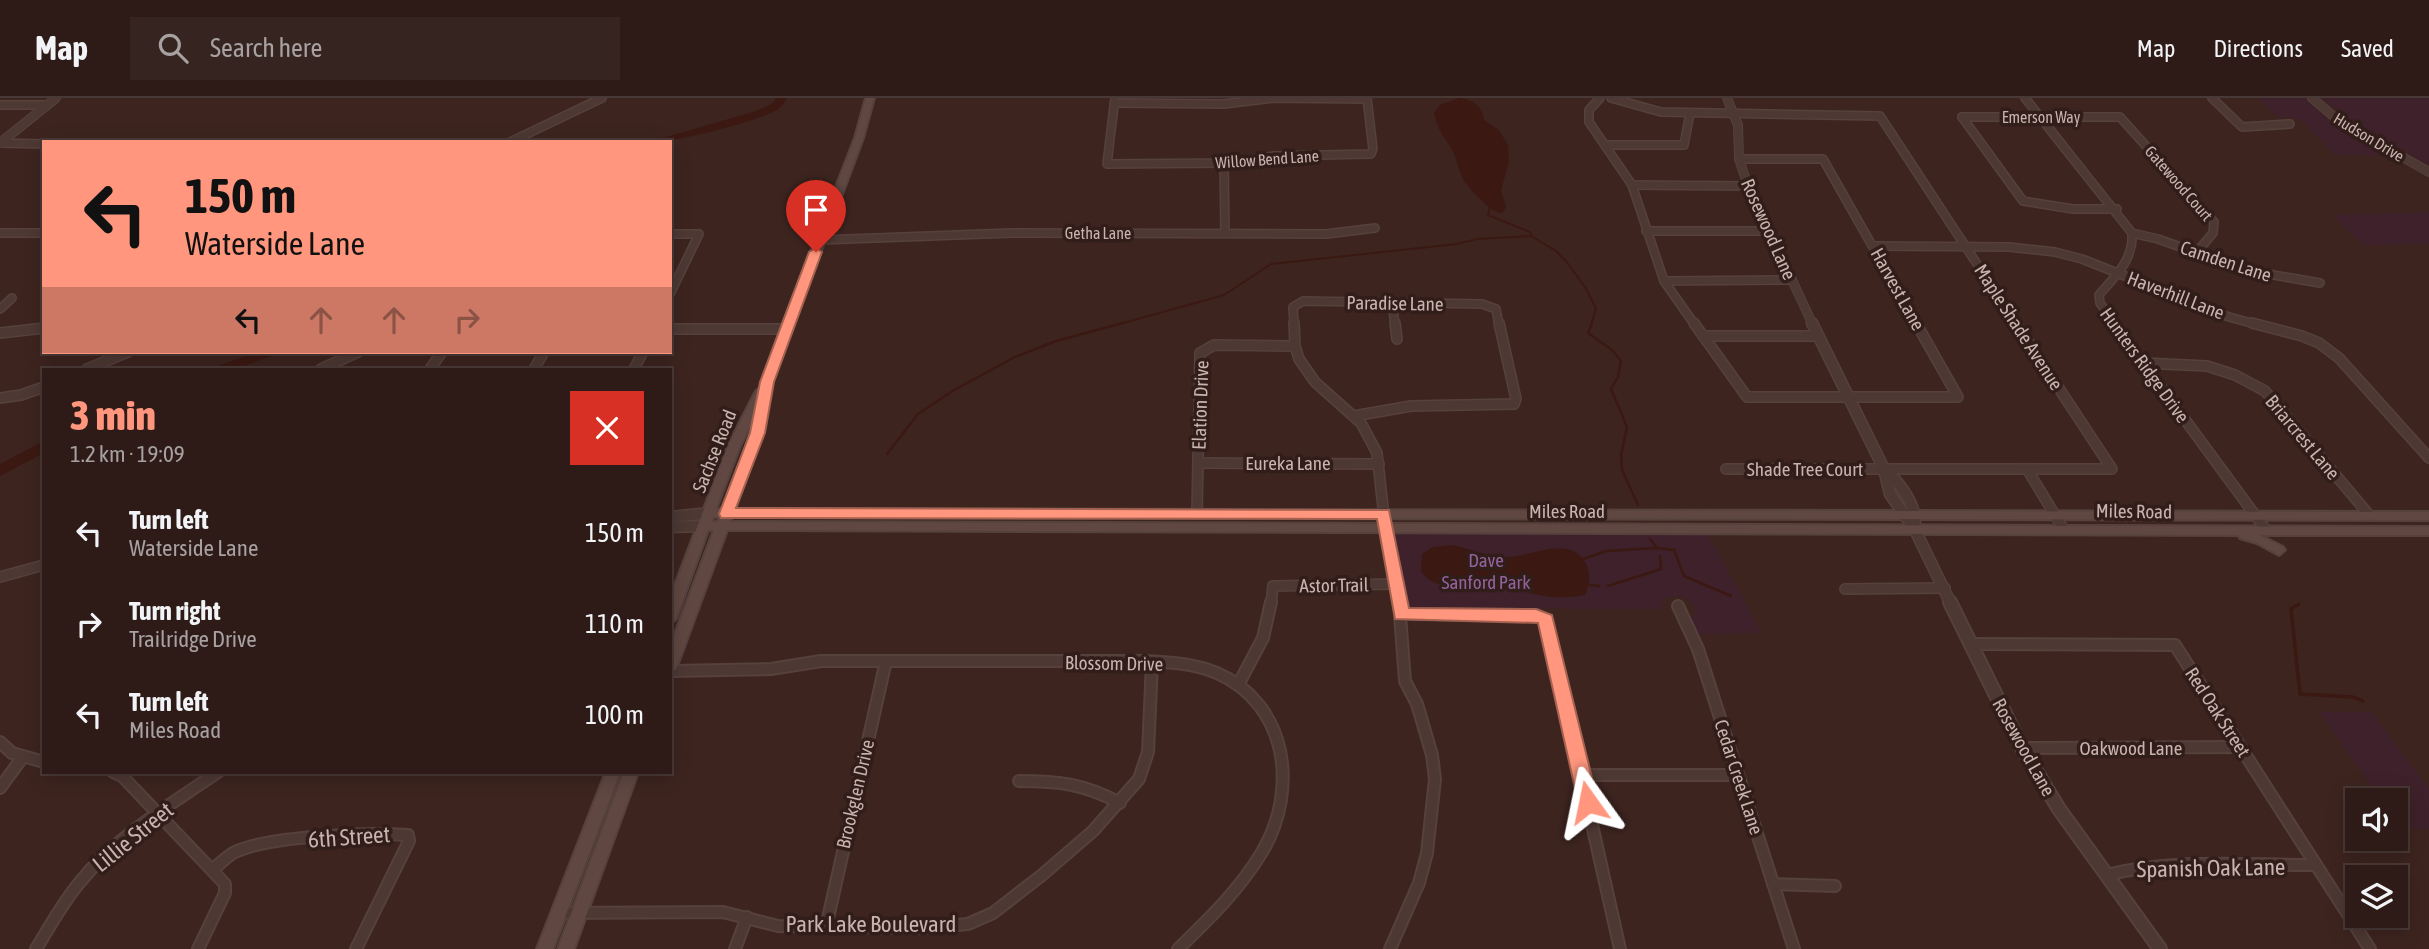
<!DOCTYPE html>
<html lang="en">
<head>
<meta charset="utf-8">
<style>
  :root { --surface:#2e1b17; --page:#362420; --text:#f1f3f6; --muted:#a7a1a1; --line:#493936; --accent:#ff967d }
  body { margin:0; font-family:"Asap Condensed",sans-serif; background:var(--page); color:var(--text); height:100vh; display:flex; flex-direction:column; font-size:26px; white-space:nowrap }
  * { box-sizing:border-box; margin:0 }
  p { font-size:23px; color:var(--muted) }
  .icon { flex:none; width:38px; height:38px; fill:none; stroke:currentColor; stroke-width:2; stroke-linecap:round; stroke-linejoin:round }
  .map { position:relative; flex:1; overflow:hidden }
  .sheet { position:absolute; left:42px; top:270px; width:630px; height:406px; display:flex; flex-direction:column; background:var(--surface); border-radius:0px; box-shadow:0 4px 18px #0003,0 0 0 2px var(--line) }
  .sheet>* { flex:none }
  .guide { position:absolute; left:42px; top:42px; width:630px; height:214px; border-radius:0px; box-shadow:0 4px 18px #0003,0 0 0 2px var(--line); background:#ff967d; color:#111; overflow:hidden }
  .fabs { position:absolute; left:2345px; top:690px; display:grid; gap:14px }
  .fabs a { display:grid; place-items:center; width:63px; height:63px; border-radius:0px; background:var(--surface); box-shadow:0 4px 18px #0003,0 0 0 2px var(--line); font-size:35px }
  .pin { position:absolute; display:grid; place-items:center; width:60px; height:60px; color:#fff; margin:-72px -30px; border-radius:50% 50% 50% 0; rotate:-45deg; box-shadow:0 0 7px #0007 }
  .pin .icon { rotate:45deg }
  .me { position:absolute; width:77px; margin:-38px; rotate:348deg; stroke-linejoin:round; filter:drop-shadow(0 0 5px #0008) }
  .turn { display:flex; align-items:center; gap:24px; height:147px; padding:0 28px; font-size:32px }
  .turn .icon { width:91px; height:91px; stroke-width:2.5 }
  .turn b { display:block; font-size:49px; line-height:60px }
  .lanes { display:flex; align-items:center; height:66px; padding:0 28px; background:#0003; justify-content:center; gap:35px; direction:ltr }
  .lanes .off { opacity:.35 }
  .round { display:grid; place-items:center; flex:none; width:74px; height:74px; border-radius:0px; background:var(--page) }
  .head { display:flex; align-items:center; justify-content:space-between; height:119px; padding:0 28px }
  h1 { font-size:42px; font-weight:800; line-height:52px; color:var(--accent) }
  ul { padding:0; list-style:none }
  li { display:flex; align-items:center; gap:21px; height:91px; padding:0 28px }
  li div { flex:1 }
  li b { display:block; font-size:26px }
  li em { font-style:normal }
  header { display:flex; align-items:center; gap:42px; box-sizing:border-box; height:98px; padding:0 35px; background:var(--surface); border-bottom:2px solid var(--line) }
  header strong { font-size:33px }
  nav { display:flex; gap:38px; margin-inline-start:auto; font-size:24px }
  .search { width:490px; height:63px; background:var(--page); display:flex; align-items:center; gap:18px; box-sizing:border-box; padding:0 24px; border-radius:0px; color:var(--muted); font-size:26px }
  .map>svg:first-child { display:block }
  .green { fill:#3e212a }
  .water { fill:#3b1912 }
  .lines { fill:none; stroke-linecap:round; stroke-linejoin:round }
  .stream-far2 { stroke:#3b1912; stroke-width:2 }
  .stream-far1 { stroke:#3b1912; stroke-width:2.5 }
  .stream { stroke:#3b1912; stroke-width:3.5 }
  .river { fill:#3b1912; fill-rule:evenodd }
  .minor-far2-casing { stroke:#56413d; stroke-width:10 }
  .minor-far1-casing { stroke:#56413d; stroke-width:12 }
  .minor-casing { stroke:#56413d; stroke-width:14 }
  .tertiary-far2-casing { stroke:#56413d; stroke-width:10 }
  .tertiary-far1-casing { stroke:#56413d; stroke-width:13 }
  .tertiary-casing { stroke:#56413d; stroke-width:16 }
  .secondary-casing { stroke:#56413d; stroke-width:4 }
  .minor-far2 { stroke:#4d3833; stroke-width:7 }
  .minor-far1 { stroke:#4d3833; stroke-width:9 }
  .minor { stroke:#4d3833; stroke-width:10 }
  .tertiary-far2 { stroke:#4d3833; stroke-width:8 }
  .tertiary-far1 { stroke:#4d3833; stroke-width:10 }
  .tertiary { stroke:#4d3833; stroke-width:12 }
  .secondary { fill:#604741; fill-rule:evenodd }
  .route { fill:#ff967d; stroke:#a66251; stroke-width:2 }
  .labels { text-anchor:middle; stroke-width:7; stroke-linejoin:round; paint-order:stroke }
  .far-street-label { font-size:16px; fill:#c9b3ae; stroke:#311d19 }
  .street-label { font-size:19px; fill:#c9b3ae; stroke:#311d19 }
  .park-label { font-size:19px; fill:#91639c; stroke:#311d19 }
  .near-street-label { font-size:23px; fill:#c9b3ae; stroke:#311d19 }
</style>
</head>
<body>
<header>
<strong>Map</strong>
<div class="search"><svg class="icon" aria-label="search" viewBox="0 0 24 24"><circle cx="10" cy="10" r="6"/><path d="M15 15l6 6"/></svg>Search here</div>
<nav><a>Map</a><a>Directions</a><a>Saved</a></nav>
</header>
<div class="map">
<svg width="2429" height="851" viewBox="0 0 2429 851">
  <rect width="100%" height="100%" fill="#3d241f"/>
  <g class="green">
    <polygon points="2257,0 2305,0 2326,19 2388,58 2335,57 2303,24 2294,20 2278,19"/>
    <path d="M2323,0H2429V67C2392,46 2355,28 2323,0Z"/>
    <polygon points="2429,114 2429,146 2364,147 2332,117"/>
    <path d="M1393,435H1707L1762,535L1696,536L1690,521L1695,517V510C1688,499 1675,494 1663,502L1662,511L1409,510Z"/>
    <polygon points="2319,614 2372,614 2429,691 2429,731 2402,731 2396,721 2396,702 2382,702"/>
  </g>
  <g class="water">
    <path d="M1459,0C1471,0 1484,10 1484,22L1499,32L1508,47L1509,64L1501,92L1506,109L1502,116C1490,113 1472,94 1465,84C1458,73 1457,58 1450,48C1442,37 1437,29 1434,15L1440,7Z"/>
    <path d="M1453,447C1470,451 1489,459 1506,459C1531,459 1571,435 1586,466C1591,477 1590,486 1585,497C1565,501 1544,500 1524,493C1510,489 1497,482 1482,481C1466,481 1453,489 1438,486C1430,484 1425,479 1421,473L1422,456L1433,449Z"/>
  </g>
  <g class="lines">
    <g class="stream-far2">
      <polyline points="1533,139 1556,153 1566,163 1585,189 1596,210 1591,227"/>
      <polyline points="1116,227 1224,197 1271,166 1457,146 1477,141 1532,138 1530,134 1488,117 1490,108"/>
    </g>
    <g class="stream-far1">
      <polyline points="1592,225 1588,235 1612,252 1621,263 1618,279 1611,291 1627,329 1621,357 1622,372 1638,407"/>
      <polyline points="887,356 918,316 954,292 1015,259 1056,243 1123,225"/>
      <polyline points="1657,450 1674,452 1684,478 1731,498"/>
      <polyline points="1583,461 1606,453 1657,450 1650,441"/>
      <polyline points="1590,487 1599,488"/>
      <polyline points="1608,488 1661,471 1660,458"/>
    </g>
    <polyline class="stream" points="2299,506 2291,511 2300,596 2353,599 2363,603"/>
    <g class="river">
      <path d="M776,0H787C784,5 782,9 777,12C752,25 677,44 649,44L756,13L772,6Z"/>
      <polygon points="256,254 276,254 274,257 236,271 216,271 218,268"/>
      <polygon points="44,343 44,355 0,378 0,366"/>
    </g>
    <defs>
      <g id="minor-far2">
        <polyline points="1115,0 1107,66 1228,65 1274,58 1371,56 1373,51 1367,0"/>
        <polyline points="1600,0 1589,12 1589,24 1632,87 1664,183 1695,227"/>
        <polyline points="1611,0 1661,14 1880,18 2017,227"/>
        <path d="M2025,0L2132,135C2134,162 2115,178 2099,197L2100,205L2116,227"/>
        <polyline points="2212,0 2242,29 2290,26"/>
        <polyline points="1115,5 1224,6 1274,0 1367,1"/>
        <polyline points="0,7 47,7"/>
        <polyline points="1962,19 2120,19 2214,124 2213,135 2196,155"/>
        <polyline points="1962,19 2023,103 2073,111 2117,111"/>
        <polyline points="510,44 602,0"/>
        <polyline points="0,45 44,46"/>
        <polyline points="1605,47 1684,47 1690,15"/>
        <polyline points="1739,61 1823,61 1917,227"/>
        <polyline points="1224,65 1225,135"/>
        <polyline points="1632,87 1748,88"/>
        <polyline points="1646,133 1770,133"/>
        <polyline points="0,135 44,135"/>
        <polyline points="2132,135 2158,141 2245,172 2320,185"/>
        <polyline points="670,136 699,136 670,196"/>
        <polyline points="820,142 1012,135 1326,136 1375,130"/>
        <polyline points="1874,148 2009,149 2055,154 2082,161 2226,218 2258,227"/>
        <polyline points="1664,183 1792,182"/>
        <polyline points="1392,205 1395,227"/>
        <polyline points="0,211 12,200"/>
        <polyline points="1294,227 1293,209 1303,203 1482,206 1496,211 1499,227"/>
      </g>
      <g id="minor-far1">
        <polyline points="1294,225 1295,248 1299,261 1315,284 1361,325 1377,355 1386,437 1399,506"/>
        <polyline points="1395,225 1397,241"/>
        <polyline points="1694,225 1747,299 1958,299 1916,225"/>
        <polyline points="2114,225 2266,432"/>
        <polyline points="2252,225 2302,238 2319,245 2339,260 2429,360"/>
        <polyline points="670,231 786,231"/>
        <polyline points="0,235 44,230"/>
        <polyline points="1703,238 1819,238"/>
        <polyline points="2143,265 2207,268 2235,277 2265,293 2370,418"/>
        <polyline points="87,271 128,254"/>
        <polyline points="321,271 358,254"/>
        <polyline points="430,271 442,254"/>
        <polyline points="534,271 544,254"/>
        <polyline points="634,271 643,254"/>
        <polyline points="0,300 21,297 44,289"/>
        <polyline points="1354,318 1411,308 1514,306 1516,301 1499,225"/>
        <polyline points="1198,365 1379,366"/>
        <polyline points="1726,371 2112,371 2016,225"/>
        <polyline points="2027,371 2064,432"/>
        <polyline points="1197,415 1200,255 1214,247 1295,248"/>
        <polyline points="0,479 44,467"/>
        <polyline points="1845,491 1945,490"/>
        <polyline points="1271,506 1273,488 1395,486"/>
      </g>
      <g id="minor">
        <polyline points="1678,508 1698,551 1794,851"/>
        <polyline points="1401,516 1537,517 1546,522 1620,851"/>
        <polyline points="1972,546 2175,547 2370,851"/>
        <path d="M670,573L771,571L821,563H1143C1168,564 1193,565 1217,575C1288,606 1299,692 1262,754C1240,791 1209,821 1178,851"/>
        <polyline points="1238,587 1263,540 1271,504"/>
        <polyline points="0,644 12,655 44,664"/>
        <polyline points="2022,650 2240,649"/>
        <polyline points="113,674 122,678 225,786 225,795 198,851"/>
        <polyline points="1582,677 1738,677"/>
        <path d="M1019,683C1060,683 1084,686 1120,705"/>
        <polyline points="0,690 22,660"/>
        <path d="M213,771C220,766 227,758 235,754C268,738 370,734 408,737L409,743L356,851"/>
        <path d="M2106,777C2176,760 2245,767 2316,767"/>
        <polyline points="1773,786 1835,788"/>
        <polyline points="559,815 723,814 778,828 922,830 968,826 993,815 1042,777 1093,733 1139,681 1148,654 1152,565"/>
        <polyline points="826,829 886,563"/>
        <path d="M36,851C50,828 63,804 80,784C117,738 170,707 218,674"/>
        <polyline points="735,851 747,819"/>
        <polyline points="1390,851 1419,785 1427,755 1435,681 1432,657 1417,606 1405,583 1399,504"/>
      </g>
      <g id="tertiary-far2">
        <polyline points="1727,0 1738,27 1739,61 1748,88 1813,227"/>
        <polyline points="2312,0 2339,23 2429,74"/>
        <polyline points="0,45 56,0"/>
      </g>
      <g id="tertiary-far1">
        <path d="M1812,225L1884,371C1898,383 1915,404 1915,424"/>
        <polyline points="1884,371 1890,396 1915,432 1951,506"/>
        <polyline points="670,419 710,415"/>
        <polyline points="670,429 704,428"/>
      </g>
      <polyline id="tertiary" points="1950,504 2022,650 2059,711 2160,851"/>
      <g id="secondary">
        <path d="M866,0H874L863,40L772,284L763,335L735,411L2429,414V422L732,419L730,424L2429,429V437H2259L2283,449L2285,452L2279,457L2257,445L2240,440L2238,437L727,432L677,568L675,572L670,573V549L714,432H708L677,518L675,522L670,523V500L728,348L756,293L760,290L781,231L855,40ZM755,319L751,335L723,411H716L740,348ZM713,419H719L718,424H712Z"/>
        <polygon points="606,674 620,674 553,851 537,851"/>
        <polygon points="624,674 638,674 574,851 558,851"/>
      </g>
    </defs>
    <use href="#minor-far2" class="minor-far2-casing"/>
    <use href="#minor-far1" class="minor-far1-casing"/>
    <use href="#minor" class="minor-casing"/>
    <use href="#tertiary-far2" class="tertiary-far2-casing"/>
    <use href="#tertiary-far1" class="tertiary-far1-casing"/>
    <use href="#tertiary" class="tertiary-casing"/>
    <use href="#secondary" class="secondary-casing"/>
    <use href="#minor-far2" class="minor-far2"/>
    <use href="#minor-far1" class="minor-far1"/>
    <use href="#minor" class="minor"/>
    <use href="#tertiary-far2" class="tertiary-far2"/>
    <use href="#tertiary-far1" class="tertiary-far1"/>
    <use href="#tertiary" class="tertiary"/>
    <use href="#secondary" class="secondary"/>
  </g>
  <polygon class="route" points="816,150 822,154 774,284 765,335 736,410 1389,412 1409,510 1536,511 1552,517 1598,704 1595,710 1588,712 1581,710 1578,704 1538,525 1395,521 1377,421 721,420 719,416 750,335 760,284 809,154"/>
  <g class="labels">
    <g class="far-street-label">
      <text x="2041" y="25">Emerson Way</text>
      <text transform="translate(2369 39) rotate(31)" y="6">Hudson Drive</text>
      <text transform="translate(1267 61) rotate(-4)" y="6">Willow Bend Lane</text>
      <text transform="translate(2179 85) rotate(49)" y="6">Gatewood Court</text>
      <text x="1098" y="141">Getha Lane</text>
    </g>
    <g class="street-label">
      <text transform="translate(1769 131) rotate(66)" y="7">Rosewood Lane</text>
      <text transform="translate(2226 163) rotate(18)" y="7">Camden Lane</text>
      <text transform="translate(1898 191) rotate(61)" y="7">Harvest Lane</text>
      <text transform="translate(2176 197) rotate(21)" y="7">Haverhill Lane</text>
      <text transform="translate(1395 205) rotate(1)" y="7">Paradise Lane</text>
      <text transform="translate(2019 229) rotate(57)" y="7">Maple Shade Avenue</text>
      <text transform="translate(2145 267) rotate(54)" y="7">Hunters Ridge Drive</text>
      <text transform="translate(1200 307) rotate(-88)" y="7">Elation Drive</text>
      <text transform="translate(2303 339) rotate(50)" y="7">Briarcrest Lane</text>
      <text transform="translate(714 353) rotate(-68)" y="7">Sachse Road</text>
      <text x="1288" y="372">Eureka Lane</text>
      <text x="1805" y="378">Shade Tree Court</text>
      <text x="1567" y="420">Miles Road</text>
      <text transform="translate(2134 413) rotate(1)" y="7">Miles Road</text>
      <text transform="translate(1334 487) rotate(-1)" y="7">Astor Trail</text>
      <text transform="translate(1114 565) rotate(1)" y="7">Blossom Drive</text>
      <text transform="translate(2218 614) rotate(57)" y="7">Red Oak Street</text>
      <text transform="translate(2024 649) rotate(61)" y="7">Rosewood Lane</text>
      <text x="2131" y="657">Oakwood Lane</text>
      <text transform="translate(1739 679) rotate(72)" y="7">Cedar Creek Lane</text>
      <text transform="translate(855 696) rotate(-77)" y="7">Brookglen Drive</text>
    </g>
    <g class="park-label">
      <text x="1486" y="469">Dave<tspan x="1486" dy="22">Sanford Park</tspan></text>
    </g>
    <g class="near-street-label">
      <text transform="translate(133 739) rotate(-39)" y="8">Lillie Street</text>
      <text transform="translate(349 739) rotate(-4)" y="8">6th Street</text>
      <text transform="translate(2211 770) rotate(-1)" y="8">Spanish Oak Lane</text>
      <text x="871" y="834">Park Lake Boulevard</text>
    </g>
  </g>
</svg>
<div class="fabs">
<a><svg class="icon" aria-label="sound" viewBox="0 0 24 24"><path d="M4 9h4l5-4v14l-5-4H4zM17 9q2 3 0 6"/></svg></a>
<a><svg class="icon" aria-label="layers" viewBox="0 0 24 24"><path d="M12 4l9 5-9 5-9-5zM3 14l9 5 9-5"/></svg></a>
</div>
<div class="pin" style="left:816px;top:154px;background:#d93025"><svg class="icon" aria-label="arrive" viewBox="0 0 24 24"><path d="M6 21V4h12l-3 4 3 4H6"/></svg></div>
<svg class="me" style="left:1588px;top:704px" viewBox="-20 -20 40 40"><path d="M0-17L14 15 0 8-14 15z" fill="#ff967d" stroke="#fff" stroke-width="4"/></svg>
<div class="guide">
<div class="turn"><svg class="icon" aria-label="left" viewBox="0 0 24 24"><path d="M17 20v-9H6M10 6l-5 5 5 5"/></svg><div><b>150 m</b>Waterside Lane</div></div>
<div class="lanes"><svg class="icon" aria-label="left" viewBox="0 0 24 24"><path d="M17 20v-9H6M10 6l-5 5 5 5"/></svg><svg class="icon off" aria-label="ahead" viewBox="0 0 24 24"><path d="M12 20V5M6 11l6-6 6 6"/></svg><svg class="icon off" aria-label="ahead" viewBox="0 0 24 24"><path d="M12 20V5M6 11l6-6 6 6"/></svg><svg class="icon off" aria-label="right" viewBox="0 0 24 24"><path d="M7 20v-9h11M14 6l5 5-5 5"/></svg></div>
</div>
<section class="sheet">
<div class="head"><div><h1>3 min</h1><p>1.2 km · 19:09</p></div><a class="round" style="background:#d93025;color:#fff"><svg class="icon" aria-label="close" viewBox="0 0 24 24"><path d="M6 6l12 12M18 6L6 18"/></svg></a></div>
<ul>
<li><svg class="icon" aria-label="left" viewBox="0 0 24 24"><path d="M17 20v-9H6M10 6l-5 5 5 5"/></svg><div><b>Turn left</b><p>Waterside Lane</p></div><em>150 m</em></li>
<li><svg class="icon" aria-label="right" viewBox="0 0 24 24"><path d="M7 20v-9h11M14 6l5 5-5 5"/></svg><div><b>Turn right</b><p>Trailridge Drive</p></div><em>110 m</em></li>
<li><svg class="icon" aria-label="left" viewBox="0 0 24 24"><path d="M17 20v-9H6M10 6l-5 5 5 5"/></svg><div><b>Turn left</b><p>Miles Road</p></div><em>100 m</em></li>
</ul>
</section>
</div>
</body>
</html>
